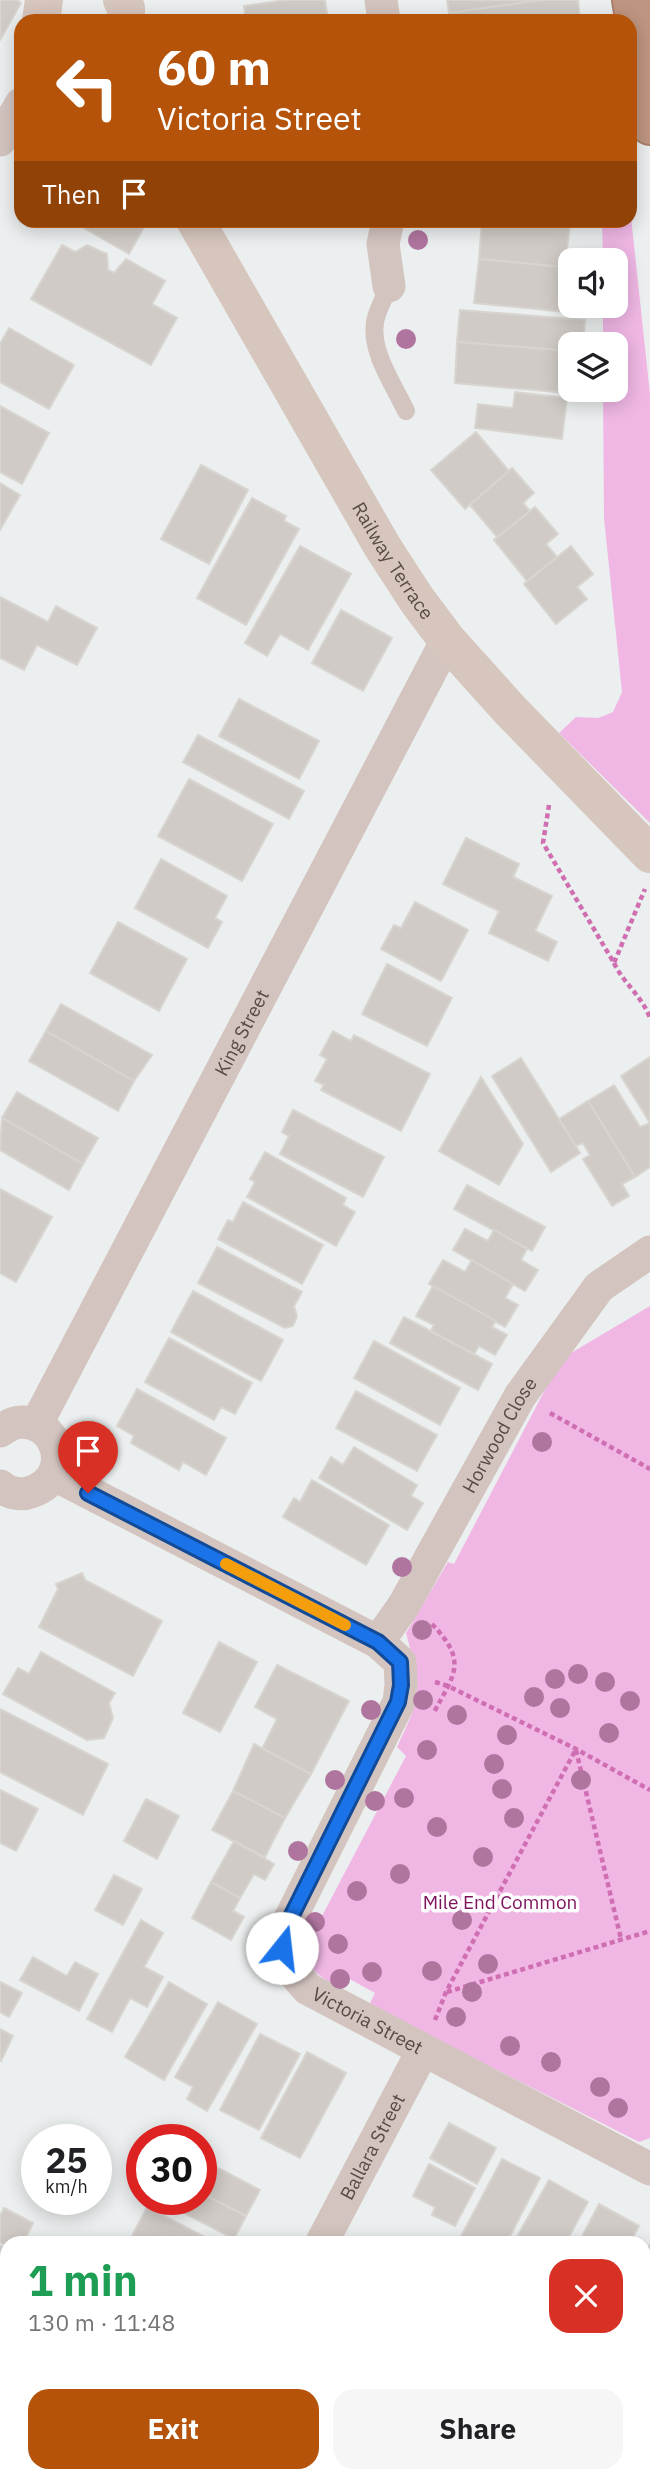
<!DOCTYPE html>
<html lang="en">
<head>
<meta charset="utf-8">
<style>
  :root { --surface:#fff; --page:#f6f6f6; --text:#202124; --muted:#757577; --accent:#b45309 }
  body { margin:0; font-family:"IBM Plex Sans",sans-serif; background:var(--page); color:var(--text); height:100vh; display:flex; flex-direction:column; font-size:26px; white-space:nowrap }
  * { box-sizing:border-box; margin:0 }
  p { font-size:23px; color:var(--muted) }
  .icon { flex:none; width:38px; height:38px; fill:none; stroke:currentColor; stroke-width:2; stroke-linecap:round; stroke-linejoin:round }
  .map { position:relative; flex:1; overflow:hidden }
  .details { position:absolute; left:0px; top:2236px; width:651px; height:247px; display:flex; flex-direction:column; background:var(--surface); border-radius:21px 21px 0 0; box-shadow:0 4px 18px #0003 }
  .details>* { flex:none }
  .hud { position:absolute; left:14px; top:14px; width:623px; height:214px; border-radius:21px; box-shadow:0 4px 18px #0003; background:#b45309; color:#fff; overflow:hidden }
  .buttons { position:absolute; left:558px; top:248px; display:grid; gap:14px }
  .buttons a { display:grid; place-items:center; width:70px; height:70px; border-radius:14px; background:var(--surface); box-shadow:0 4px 18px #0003; font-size:35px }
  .speed { position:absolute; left:21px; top:2124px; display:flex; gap:14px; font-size:35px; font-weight:700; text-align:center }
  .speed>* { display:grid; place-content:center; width:91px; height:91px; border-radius:50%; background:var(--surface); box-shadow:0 4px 18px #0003; line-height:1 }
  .speed small { font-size:18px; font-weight:400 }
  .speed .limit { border:10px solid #d22; background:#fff; color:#111 }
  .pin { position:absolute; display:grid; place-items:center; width:60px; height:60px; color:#fff; margin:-72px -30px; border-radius:50% 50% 50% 0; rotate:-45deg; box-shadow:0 0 7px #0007 }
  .pin .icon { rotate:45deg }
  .me { position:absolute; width:77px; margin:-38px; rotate:16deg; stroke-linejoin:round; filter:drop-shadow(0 0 5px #0008) }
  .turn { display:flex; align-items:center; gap:24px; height:147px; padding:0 28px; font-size:32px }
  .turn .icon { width:91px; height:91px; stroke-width:2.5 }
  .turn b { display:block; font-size:49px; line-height:60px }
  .then { display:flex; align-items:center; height:66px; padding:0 28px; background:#0003; gap:14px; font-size:26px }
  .round { display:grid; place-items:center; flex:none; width:74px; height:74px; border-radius:21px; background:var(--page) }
  .headline { display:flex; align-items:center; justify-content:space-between; height:119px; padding:0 28px }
  h1 { font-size:42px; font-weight:800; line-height:52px; color:#1e9e55 }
  .primary-button { display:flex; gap:14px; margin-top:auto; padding:14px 28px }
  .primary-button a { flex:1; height:80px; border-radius:21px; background:var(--accent); color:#fff; font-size:28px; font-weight:800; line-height:80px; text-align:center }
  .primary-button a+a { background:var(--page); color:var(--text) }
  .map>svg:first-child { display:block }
  .green { fill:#f0b7e5 }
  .building { fill:#d0cbc6; stroke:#d8d4d0; stroke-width:2 }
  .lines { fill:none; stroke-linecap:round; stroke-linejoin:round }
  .highway-casing { stroke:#aa816c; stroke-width:42 }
  .path { stroke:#cf6eb1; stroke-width:4.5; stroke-dasharray:5 3.5; stroke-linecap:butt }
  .lane { stroke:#d3c4bf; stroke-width:18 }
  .street { stroke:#d3c4bf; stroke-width:33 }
  .secondary { stroke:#d7c6be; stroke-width:38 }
  .highway { stroke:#be9581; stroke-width:38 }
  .tree { fill:#b0759f }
  .route-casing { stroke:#114b97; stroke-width:18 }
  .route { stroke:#1a73e8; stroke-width:12 }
  .slow { stroke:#f59e0b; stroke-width:12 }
  .labels { text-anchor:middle; stroke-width:7; stroke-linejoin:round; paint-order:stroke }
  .street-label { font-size:19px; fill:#5a4a44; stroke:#fff }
  .park-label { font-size:19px; fill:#7e125d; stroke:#fff }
</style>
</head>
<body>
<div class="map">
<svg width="650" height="2483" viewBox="0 0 650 2483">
  <rect width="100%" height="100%" fill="#ecefef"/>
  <g class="green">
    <polygon points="630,208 650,394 650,823 559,733 576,717 598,718 613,712 622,692 604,518 603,390 616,390 616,345 603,345 603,306 616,306 616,261 603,261 602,221 630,220"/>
    <path d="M650,1306V2138L639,2142L369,2005L375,1993L346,1977L337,1987C303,1967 292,1951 310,1914L322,1916L406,1756L397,1747C423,1693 421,1690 406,1633L448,1562L454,1564L561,1359Z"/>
  </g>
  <g class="building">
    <polygon points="0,0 17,0 21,3 0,40"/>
    <polygon points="286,0 325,0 328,21 246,21 244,6"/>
    <polygon points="447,0 541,0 449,13"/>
    <polygon points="541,0 578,0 580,21 451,21 449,13"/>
    <polygon points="70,220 148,220 129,254"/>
    <polygon points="482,220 570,223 565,267 479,259"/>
    <polygon points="62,245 75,252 87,245 107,254 108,270 114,273 126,259 165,281 152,304 177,318 151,365 31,299"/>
    <polygon points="479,259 570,268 570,306 576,306 575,313 474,303"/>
    <polygon points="460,310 585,320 583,345 570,345 570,351 457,342"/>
    <polygon points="9,328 74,365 49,409 0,382 0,344"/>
    <polygon points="457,342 570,351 570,390 579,390 579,394 455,383"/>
    <polygon points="515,392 567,398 562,439 475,428 478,404 513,408"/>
    <polygon points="0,406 49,433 22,484 0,472"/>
    <polygon points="476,432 509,471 465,509 431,470"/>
    <polygon points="201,465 248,490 209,564 161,539"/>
    <polygon points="512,468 534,493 523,503 530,511 498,538 470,505"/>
    <polygon points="0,483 20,495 0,530"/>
    <polygon points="252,498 286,516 284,521 299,529 246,625 197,598"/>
    <polygon points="535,507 558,534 546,544 557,557 527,581 494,540"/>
    <polygon points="300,546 351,574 308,650 280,634 267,656 245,643"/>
    <polygon points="571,546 593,574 577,587 587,599 556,624 524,584"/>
    <polygon points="0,597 48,622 56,606 97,628 77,665 37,645 24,670 0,658"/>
    <polygon points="341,610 392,638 363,691 312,663"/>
    <polygon points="239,699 319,741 299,779 219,736"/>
    <polygon points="198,735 304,791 289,819 183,762"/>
    <polygon points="189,779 273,824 242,881 158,836"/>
    <polygon points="466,838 519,864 513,877 552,896 535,931 557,942 548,961 489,933 499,911 443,884"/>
    <polygon points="161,859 227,896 215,918 222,922 208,948 135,908"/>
    <polygon points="415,902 468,930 441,981 381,949 394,925 401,928"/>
    <polygon points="118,922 187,959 159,1011 90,973"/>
    <polygon points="387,964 452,998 427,1046 362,1014"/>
    <polygon points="61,1004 152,1055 134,1081 46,1031"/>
    <polygon points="46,1031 134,1081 118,1111 29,1061"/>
    <polygon points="333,1031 351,1041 354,1035 430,1074 401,1131 321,1090 324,1085 315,1081 327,1059 320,1055"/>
    <polygon points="650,1057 650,1123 621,1076"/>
    <polygon points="521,1058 580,1153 551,1172 492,1076"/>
    <polygon points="481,1077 523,1144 499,1185 439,1151"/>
    <polygon points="614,1085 640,1127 650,1123 650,1167 635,1177 588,1101"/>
    <polygon points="17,1092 98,1138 83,1164 2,1118"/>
    <polygon points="588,1101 635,1177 622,1184 629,1196 612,1206 583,1159 590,1155 583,1143 576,1146 559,1119"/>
    <polygon points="293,1110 384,1157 363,1197 280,1154 289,1136 282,1132"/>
    <polygon points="2,1118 83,1164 69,1190 0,1150"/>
    <polygon points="265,1152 346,1198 343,1205 355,1212 336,1246 247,1197 255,1182 250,1179"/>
    <polygon points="467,1185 545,1227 532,1251 454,1209"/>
    <polygon points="0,1189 52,1217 16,1282 0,1273"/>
    <polygon points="243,1202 323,1245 302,1284 218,1239 228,1220 233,1222"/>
    <polygon points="465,1229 488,1241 494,1230 527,1249 521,1260 538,1270 525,1291 453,1250"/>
    <polygon points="217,1247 302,1292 294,1306 297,1316 293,1326 285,1328 198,1283"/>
    <polygon points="443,1260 465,1272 472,1260 513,1284 505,1298 518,1305 505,1327 429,1284"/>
    <polygon points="433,1286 496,1321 492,1327 507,1335 495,1355 479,1346 474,1354 431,1331 434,1325 416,1316"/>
    <polygon points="193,1291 283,1340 261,1381 171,1332"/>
    <polygon points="404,1317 492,1364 478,1390 390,1343"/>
    <polygon points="169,1338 252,1383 235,1414 221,1407 214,1420 145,1382"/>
    <polygon points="374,1341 460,1388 440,1425 354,1378"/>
    <polygon points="137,1389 226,1438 206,1475 183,1462 179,1470 131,1443 134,1436 117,1426"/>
    <polygon points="356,1391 437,1435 417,1471 336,1428"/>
    <polygon points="354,1447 417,1485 411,1496 423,1503 407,1530 319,1478 331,1457 343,1465"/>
    <polygon points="312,1480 389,1525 366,1565 283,1517 294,1498 300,1502"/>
    <polygon points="82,1573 85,1580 162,1621 133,1676 39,1627 58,1589 56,1584"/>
    <polygon points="219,1642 257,1662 220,1732 183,1713"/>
    <polygon points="41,1652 115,1693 109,1703 113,1718 104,1738 87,1740 3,1694 18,1668 29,1674"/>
    <polygon points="277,1665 349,1701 311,1774 262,1749 277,1719 255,1707"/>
    <polygon points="0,1709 108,1764 83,1815 0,1772"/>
    <polygon points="254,1744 311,1774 285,1818 233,1791"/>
    <polygon points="0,1790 38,1809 16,1851 0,1843"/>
    <polygon points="233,1791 285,1818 265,1857 212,1830"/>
    <polygon points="146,1799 179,1816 157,1859 124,1841"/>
    <polygon points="234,1841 274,1864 265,1880 254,1874 240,1898 211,1882"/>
    <polygon points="114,1875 142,1889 123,1925 95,1910"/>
    <polygon points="211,1882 240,1898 233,1911 244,1917 231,1940 192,1918"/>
    <polygon points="141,1920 163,1933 144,1967 163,1977 147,2007 130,1998 112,2032 87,2019"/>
    <polygon points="33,1957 67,1976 75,1962 98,1974 79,2011 20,1980"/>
    <polygon points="0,1982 22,1993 9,2017 0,2012"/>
    <polygon points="169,1982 207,2004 164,2080 125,2057"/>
    <polygon points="218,2002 257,2024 207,2111 187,2099 193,2087 175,2077"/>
    <polygon points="0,2029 13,2036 1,2061 0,2060"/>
    <polygon points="260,2034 300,2054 259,2130 220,2110"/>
    <polygon points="307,2052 346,2073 300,2158 261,2138"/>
    <polygon points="449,2123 496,2148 477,2184 430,2158"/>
    <polygon points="201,2159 260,2190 246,2216 201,2193"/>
    <polygon points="502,2159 540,2178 506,2244 457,2244"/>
    <polygon points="429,2164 475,2188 455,2226 432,2215 435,2207 413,2196"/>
    <polygon points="549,2180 588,2202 565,2244 513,2244"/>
    <polygon points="201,2193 246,2216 234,2239 159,2200 201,2200"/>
    <polygon points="599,2204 639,2226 629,2244 578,2244"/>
    <polygon points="147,2207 218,2244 148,2244 132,2236"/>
    <polygon points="4,2208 33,2223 23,2244 7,2244 7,2246 0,2242 0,2216"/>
    <polygon points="650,2245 650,2354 644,2365 644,2255"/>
    <polygon points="0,2246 7,2249 7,2272 2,2283"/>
    <polygon points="8,2476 48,2476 60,2483 4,2483"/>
  </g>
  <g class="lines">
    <defs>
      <polyline id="highway" points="632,0 647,89 650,125"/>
    </defs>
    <use href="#highway" class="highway-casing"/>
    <g class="path">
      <polyline points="549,805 543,843 614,963 645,889"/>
      <path d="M614,963C624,984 642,996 650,1018"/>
      <polyline points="550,1413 650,1469"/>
      <path d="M432,1624C468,1662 455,1673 433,1714"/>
      <polyline points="435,1682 448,1686 576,1749 650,1790"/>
      <polyline points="576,1750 621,1939"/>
      <polyline points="447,1992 650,1931"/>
      <polyline points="435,2020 446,1992 576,1749"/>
    </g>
    <path class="lane" d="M389,286C385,297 377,310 375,322C370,352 394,385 406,411"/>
    <g class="street">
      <polyline points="381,0 384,21"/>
      <polyline points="0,140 21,104"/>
      <polyline points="388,220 383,244 389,286"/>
      <path id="s1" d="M36,1425L447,640"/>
      <path d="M0,1431C4,1429 10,1424 15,1423C56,1414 78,1476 31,1492C21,1496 8,1493 0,1486"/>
      <path id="s2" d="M55,1475L378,1642L400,1662L401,1685L399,1702L286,1927C281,1957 288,1968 308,1989L650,2169"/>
      <path id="s3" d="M378,1642L404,1605L520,1396L599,1287L650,1252"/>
      <path id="s4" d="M321,2244L423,2050"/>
      <polyline points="196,2483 200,2476"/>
    </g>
    <g class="secondary">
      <polyline points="122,0 126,8 126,21"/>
      <polyline points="41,21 44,0"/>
      <path id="s5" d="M195,220L382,546L417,600L447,640L510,710L650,854"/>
    </g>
    <use href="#highway" class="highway"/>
  </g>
  <g class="tree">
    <circle cx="418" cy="240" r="10"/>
    <circle cx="406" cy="339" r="10"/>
    <circle cx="542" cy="1442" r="10"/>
    <circle cx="402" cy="1567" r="10"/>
    <circle cx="422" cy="1630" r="10"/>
    <circle cx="578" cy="1674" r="10"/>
    <circle cx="555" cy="1679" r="10"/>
    <circle cx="605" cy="1682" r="10"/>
    <circle cx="534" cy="1697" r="10"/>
    <circle cx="423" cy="1700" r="10"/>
    <circle cx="630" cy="1701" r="10"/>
    <circle cx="560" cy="1708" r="10"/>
    <circle cx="371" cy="1710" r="10"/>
    <circle cx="457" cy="1715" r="10"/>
    <circle cx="609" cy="1733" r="10"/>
    <circle cx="507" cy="1735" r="10"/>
    <circle cx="427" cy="1750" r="10"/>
    <circle cx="494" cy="1764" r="10"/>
    <circle cx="335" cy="1780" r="10"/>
    <circle cx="581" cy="1780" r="10"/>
    <circle cx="502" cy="1789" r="10"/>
    <circle cx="404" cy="1798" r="10"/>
    <circle cx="375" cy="1801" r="10"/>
    <circle cx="514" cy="1818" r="10"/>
    <circle cx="437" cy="1827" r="10"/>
    <circle cx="298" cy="1851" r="10"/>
    <circle cx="483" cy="1857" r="10"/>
    <circle cx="400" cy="1874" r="10"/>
    <circle cx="357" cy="1891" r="10"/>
    <circle cx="462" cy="1920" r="10"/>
    <circle cx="315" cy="1922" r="10"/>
    <circle cx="338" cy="1944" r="10"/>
    <circle cx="488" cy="1964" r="10"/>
    <circle cx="432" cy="1971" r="10"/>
    <circle cx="372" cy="1972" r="10"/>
    <circle cx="340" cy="1979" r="10"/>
    <circle cx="472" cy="1992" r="10"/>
    <circle cx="456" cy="2017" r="10"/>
    <circle cx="510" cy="2046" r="10"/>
    <circle cx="551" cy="2062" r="10"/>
    <circle cx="600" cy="2087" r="10"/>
    <circle cx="618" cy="2108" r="10"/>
  </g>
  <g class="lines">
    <defs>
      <polyline id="route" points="88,1493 378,1642 400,1662 401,1685 398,1702 286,1927 282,1948"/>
    </defs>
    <use href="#route" class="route-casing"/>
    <use href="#route" class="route"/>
    <polyline class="slow" points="226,1564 345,1625"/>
  </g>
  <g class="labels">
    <g class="street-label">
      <text dy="7" stroke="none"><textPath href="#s5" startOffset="394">Railway Terrace</textPath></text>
      <text dy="7" stroke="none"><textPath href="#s1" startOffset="443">King Street</textPath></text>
      <text dy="7" stroke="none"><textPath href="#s3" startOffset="240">Horwood Close</textPath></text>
      <text dy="7" stroke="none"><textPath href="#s2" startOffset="822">Victoria Street</textPath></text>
      <text dy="7" stroke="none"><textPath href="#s4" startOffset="110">Ballara Street</textPath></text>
    </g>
    <g class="park-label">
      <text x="500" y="1909">Mile End Common</text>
    </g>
  </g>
</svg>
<div class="buttons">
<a><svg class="icon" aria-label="sound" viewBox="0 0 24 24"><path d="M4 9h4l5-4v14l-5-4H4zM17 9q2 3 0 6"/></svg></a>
<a><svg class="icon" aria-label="layers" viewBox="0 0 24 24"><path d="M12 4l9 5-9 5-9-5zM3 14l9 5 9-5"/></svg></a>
</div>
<div class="speed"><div>25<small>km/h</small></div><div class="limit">30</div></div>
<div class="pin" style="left:88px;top:1493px;background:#d93025"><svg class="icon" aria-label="arrive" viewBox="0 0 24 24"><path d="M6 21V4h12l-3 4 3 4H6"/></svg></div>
<svg class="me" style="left:282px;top:1948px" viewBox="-20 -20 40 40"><circle r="19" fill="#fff"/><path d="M0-13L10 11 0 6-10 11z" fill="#1a73e8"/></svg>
<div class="hud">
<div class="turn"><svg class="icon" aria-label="left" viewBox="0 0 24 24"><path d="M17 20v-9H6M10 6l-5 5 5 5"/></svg><div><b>60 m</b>Victoria Street</div></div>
<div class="then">Then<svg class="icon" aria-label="arrive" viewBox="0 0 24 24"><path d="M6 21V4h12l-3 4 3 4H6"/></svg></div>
</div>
<section class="details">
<div class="headline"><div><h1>1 min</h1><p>130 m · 11:48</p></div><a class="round" style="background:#d93025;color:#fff"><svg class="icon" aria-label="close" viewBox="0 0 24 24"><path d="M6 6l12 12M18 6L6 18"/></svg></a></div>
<div class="primary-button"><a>Exit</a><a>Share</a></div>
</section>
</div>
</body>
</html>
